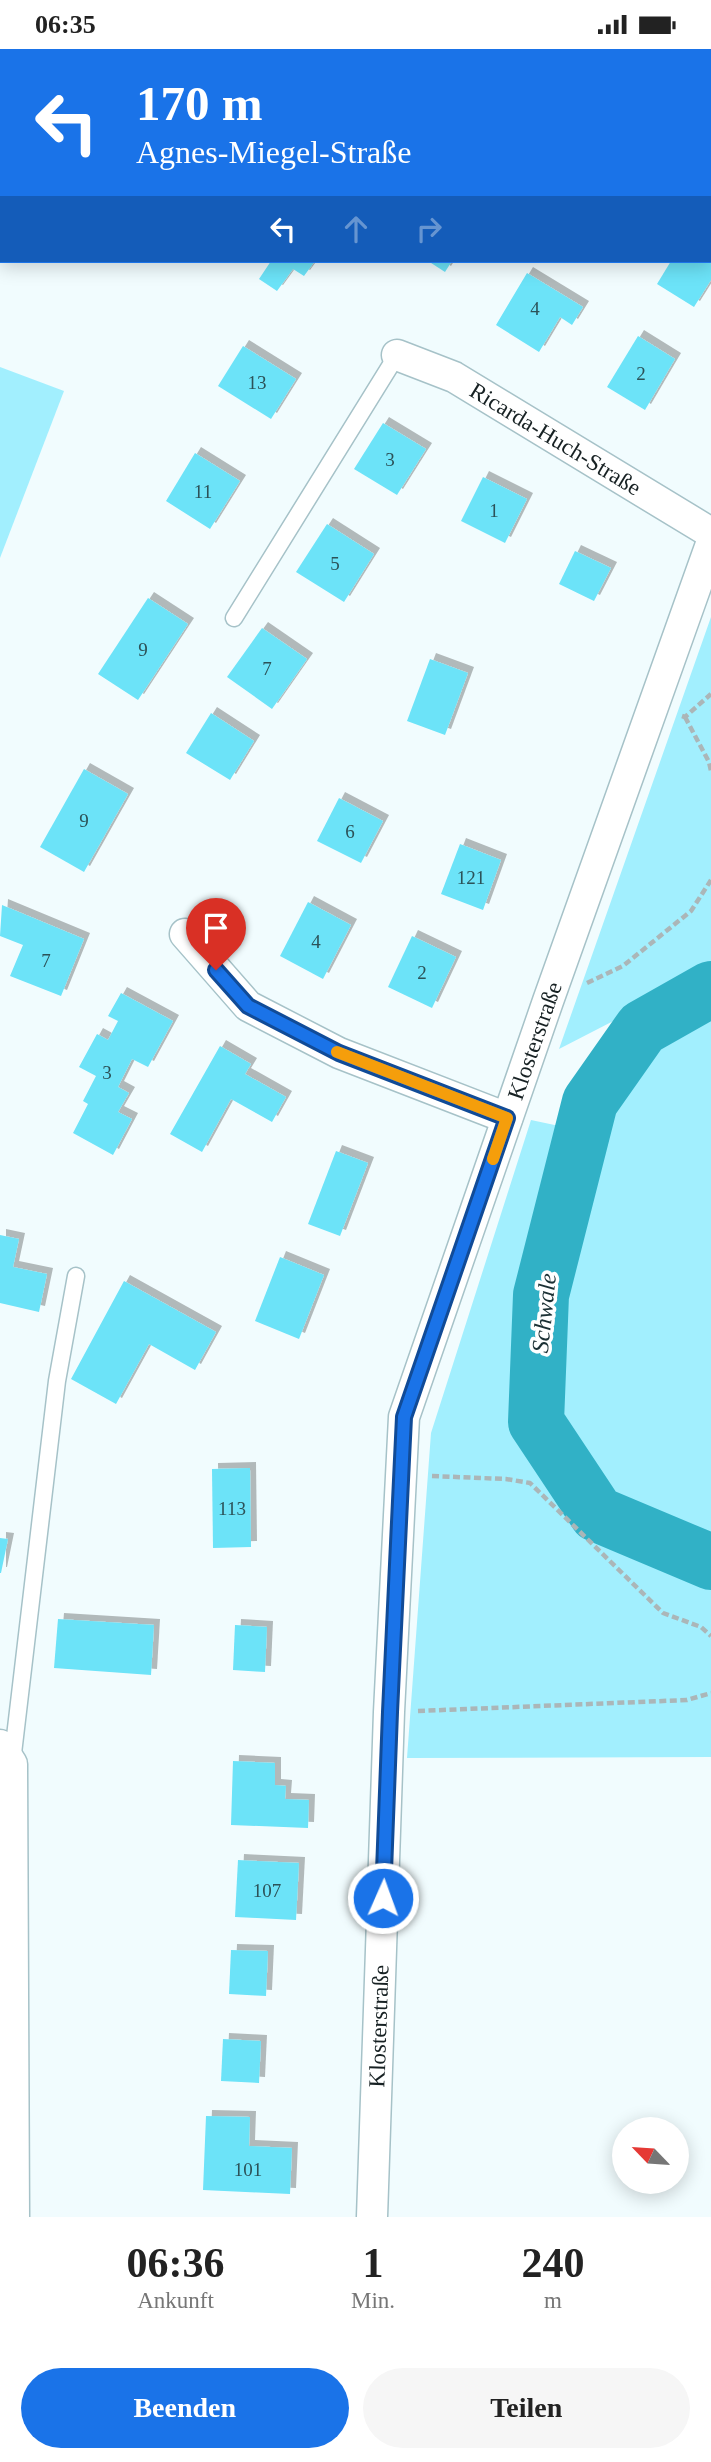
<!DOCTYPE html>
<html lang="de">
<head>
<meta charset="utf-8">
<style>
  :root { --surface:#fff; --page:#f6f6f6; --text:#222; --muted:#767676; --accent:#1a73e8 }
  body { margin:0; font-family:Georgia,serif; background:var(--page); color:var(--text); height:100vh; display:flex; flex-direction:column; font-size:26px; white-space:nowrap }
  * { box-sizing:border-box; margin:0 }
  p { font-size:23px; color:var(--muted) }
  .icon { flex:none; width:38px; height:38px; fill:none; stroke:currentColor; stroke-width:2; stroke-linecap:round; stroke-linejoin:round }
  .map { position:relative; height:2168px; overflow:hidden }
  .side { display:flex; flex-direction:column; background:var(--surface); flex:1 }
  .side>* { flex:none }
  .top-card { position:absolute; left:0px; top:0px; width:712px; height:214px; box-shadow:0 4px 18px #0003; background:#1a73e8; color:#fff; overflow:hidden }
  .needle { width:46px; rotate:295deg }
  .buttons { position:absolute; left:612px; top:2068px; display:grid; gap:14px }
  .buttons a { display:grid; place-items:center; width:77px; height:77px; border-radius:50%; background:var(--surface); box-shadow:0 4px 18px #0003; font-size:35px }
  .pin { position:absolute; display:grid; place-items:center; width:60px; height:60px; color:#fff; margin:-72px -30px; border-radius:50% 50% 50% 0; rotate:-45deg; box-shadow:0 0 7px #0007 }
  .pin .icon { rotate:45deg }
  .me { position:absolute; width:77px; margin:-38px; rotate:2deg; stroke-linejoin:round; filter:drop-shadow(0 0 5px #0008) }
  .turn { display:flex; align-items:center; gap:24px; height:147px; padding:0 21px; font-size:32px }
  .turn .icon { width:91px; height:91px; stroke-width:2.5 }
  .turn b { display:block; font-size:49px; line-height:60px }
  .lanes { display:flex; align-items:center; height:66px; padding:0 21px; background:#0003; justify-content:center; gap:35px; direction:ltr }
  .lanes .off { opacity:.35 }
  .eta { display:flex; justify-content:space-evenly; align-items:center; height:119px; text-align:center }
  .eta b { font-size:42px; font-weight:700; line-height:49px }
  .cta { display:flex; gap:14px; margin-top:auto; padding:14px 21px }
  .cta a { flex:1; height:80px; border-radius:42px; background:var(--accent); color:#fff; font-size:28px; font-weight:700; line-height:80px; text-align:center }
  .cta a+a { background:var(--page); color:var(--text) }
  .status { display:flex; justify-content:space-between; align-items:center; height:49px; padding:0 35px; background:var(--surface); direction:ltr }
  .status svg { height:19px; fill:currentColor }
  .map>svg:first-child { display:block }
  .green { fill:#a2effe }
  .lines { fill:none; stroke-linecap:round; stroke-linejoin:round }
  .river { stroke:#31b1c6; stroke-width:56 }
  .building { fill:#6ce3f8; filter:url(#shadow) }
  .service-casing { stroke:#a6c2c8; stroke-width:19 }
  .minor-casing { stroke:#a6c2c8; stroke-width:33 }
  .path { stroke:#abb6b8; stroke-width:4.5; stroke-dasharray:7 3.5; stroke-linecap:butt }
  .service { stroke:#fff; stroke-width:16 }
  .minor { stroke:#fff; stroke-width:30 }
  .route-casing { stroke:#114b97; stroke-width:18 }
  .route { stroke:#1a73e8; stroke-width:12 }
  .slow { stroke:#f59e0b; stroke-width:12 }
  .labels { text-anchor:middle; stroke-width:7; stroke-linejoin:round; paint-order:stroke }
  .number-label { font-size:19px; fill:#2c5258 }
  .street-label { font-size:23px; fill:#172123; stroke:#fff }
  .water-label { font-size:24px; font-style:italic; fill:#1b3034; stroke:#fff }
</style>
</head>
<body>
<div class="status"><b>06:35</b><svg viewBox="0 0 49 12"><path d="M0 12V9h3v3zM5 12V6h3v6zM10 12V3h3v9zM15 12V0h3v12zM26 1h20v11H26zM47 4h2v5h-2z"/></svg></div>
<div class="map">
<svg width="711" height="2168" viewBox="0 0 711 2168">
  <defs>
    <filter id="shadow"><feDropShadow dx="6" dy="-6" stdDeviation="0" flood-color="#0004"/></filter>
  </defs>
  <rect width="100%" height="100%" fill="#f1fcfe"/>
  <g class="green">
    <polygon points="0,0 294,0 2,2 2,107"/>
    <polygon points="0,318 64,342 0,509"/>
    <polygon points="711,568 711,1708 407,1709 431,1384 531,1071 564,1078 625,966 559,1000"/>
  </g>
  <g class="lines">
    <polyline class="river" points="711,940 642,979 590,1053 541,1246 536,1373 597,1465 711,1513"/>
  </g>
  <g class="building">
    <polygon points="271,212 315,212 304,227 293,220 277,242 259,230"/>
    <polygon points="428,212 452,212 445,223"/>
    <polygon points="671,212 711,212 711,231 694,258 657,235"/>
    <polygon points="527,224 583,258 572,276 560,268 539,303 496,276"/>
    <polygon points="638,287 675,310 645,361 607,338"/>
    <polygon points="243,297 296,330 271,370 218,337"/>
    <polygon points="383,374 426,400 397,446 354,420"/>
    <polygon points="195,404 240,432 210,480 166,452"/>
    <polygon points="483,428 527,450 505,494 461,472"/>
    <polygon points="327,475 374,505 344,553 296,523"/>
    <polygon points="575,502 611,519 594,552 559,535"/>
    <polygon points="148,549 188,575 138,651 98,625"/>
    <polygon points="262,579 307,610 272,660 227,628"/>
    <polygon points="430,610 468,624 445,686 407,672"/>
    <polygon points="211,664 254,692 230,731 186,704"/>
    <polygon points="84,720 128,745 84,823 40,798"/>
    <polygon points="339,749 383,772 361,814 317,792"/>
    <polygon points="460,795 501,811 483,861 441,845"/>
    <polygon points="308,853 351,876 323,930 280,907"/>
    <polygon points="2,856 84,890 61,947 10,927 23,896 0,887"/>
    <polygon points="412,887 456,908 432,959 388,938"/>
    <polygon points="121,944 173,972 148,1018 132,1010 118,1038 129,1044 118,1063 132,1070 113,1106 73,1084 88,1055 83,1052 96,1027 79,1018 97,985 108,991 118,972 108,967"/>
    <polygon points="220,997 251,1015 245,1025 286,1048 272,1073 231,1050 202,1103 170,1085"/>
    <polygon points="336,1102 368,1114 340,1187 308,1175"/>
    <polygon points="0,1186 19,1190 13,1218 47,1225 39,1263 0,1254"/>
    <polygon points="280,1208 324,1226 299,1290 255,1272"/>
    <polygon points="124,1232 216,1283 195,1321 149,1295 116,1355 71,1330"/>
    <polygon points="250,1419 251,1498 213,1499 212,1420"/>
    <polygon points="0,1489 8,1490 1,1524 0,1524"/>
    <polygon points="58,1570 154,1576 151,1626 54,1619"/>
    <polygon points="235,1576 267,1578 265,1623 233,1621"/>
    <polygon points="233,1712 275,1714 275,1736 286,1737 285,1750 309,1751 308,1779 231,1776"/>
    <polygon points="238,1811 299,1814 296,1871 235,1868"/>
    <polygon points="231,1901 268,1902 266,1947 229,1945"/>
    <polygon points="223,1990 261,1992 259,2034 221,2032"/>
    <polygon points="206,2067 250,2068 249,2097 292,2099 290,2145 203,2141"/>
  </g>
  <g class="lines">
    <defs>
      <g id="service">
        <polyline points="234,569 397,306"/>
        <polyline points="12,1713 57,1332 76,1227"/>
      </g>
      <g id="minor">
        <path id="s1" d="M397,306L454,328L711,484"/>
        <polyline points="185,885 248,957 339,1004 507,1069"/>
        <polyline points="0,1696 12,1715 14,2168"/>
        <path id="s2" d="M372,2168L389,1663L404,1368L548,952L711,495"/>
      </g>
    </defs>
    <use href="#service" class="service-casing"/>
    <use href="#minor" class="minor-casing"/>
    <g class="path">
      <polyline points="682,667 685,668 711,645"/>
      <polyline points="685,668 709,713 711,722"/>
      <polyline points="587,934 623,917 691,862 711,831"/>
      <polyline points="432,1427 506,1430 530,1434 663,1564 701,1578 711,1587"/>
      <polyline points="418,1662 687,1651 711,1644"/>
    </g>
    <use href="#service" class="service"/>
    <use href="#minor" class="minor"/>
  </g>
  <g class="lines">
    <defs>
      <polyline id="route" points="216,921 248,957 339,1004 507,1069 404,1368 390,1663 383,1849"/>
    </defs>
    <use href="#route" class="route-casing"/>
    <use href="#route" class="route"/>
    <polyline class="slow" points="337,1003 507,1069 493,1110"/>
  </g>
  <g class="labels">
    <g class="number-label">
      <text x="535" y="266">4</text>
      <text x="641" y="331">2</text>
      <text x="257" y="340">13</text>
      <text x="390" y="417">3</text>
      <text x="203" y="449">11</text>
      <text x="494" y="468">1</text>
      <text x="335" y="521">5</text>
      <text x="143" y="607">9</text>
      <text x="267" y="626">7</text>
      <text x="84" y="778">9</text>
      <text x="350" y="789">6</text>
      <text x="471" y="835">121</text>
      <text x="316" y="899">4</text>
      <text x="46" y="918">7</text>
      <text x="422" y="930">2</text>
      <text x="107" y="1030">3</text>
      <text x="232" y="1466">113</text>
      <text x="267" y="1848">107</text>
      <text x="248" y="2127">101</text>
    </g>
    <g class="street-label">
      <text dy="8" stroke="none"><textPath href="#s1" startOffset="180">Ricarda-Huch-Straße</textPath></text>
      <text dy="8" stroke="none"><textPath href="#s2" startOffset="1199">Klosterstraße</textPath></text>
      <text dy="8" stroke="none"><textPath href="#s2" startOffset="191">Klosterstraße</textPath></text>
    </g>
    <g class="water-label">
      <text transform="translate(544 1264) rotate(-84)" y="8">Schwale</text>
    </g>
  </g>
</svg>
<div class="buttons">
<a><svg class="needle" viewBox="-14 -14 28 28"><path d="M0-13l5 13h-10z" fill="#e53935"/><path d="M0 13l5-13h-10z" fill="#767676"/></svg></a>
</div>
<div class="pin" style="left:216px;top:921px;background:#d93025"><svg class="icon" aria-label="arrive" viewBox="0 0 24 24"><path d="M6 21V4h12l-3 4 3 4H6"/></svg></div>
<svg class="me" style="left:383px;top:1849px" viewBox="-20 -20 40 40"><circle r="17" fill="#1a73e8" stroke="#fff" stroke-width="3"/><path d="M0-11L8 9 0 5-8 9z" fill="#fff"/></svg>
<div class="top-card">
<div class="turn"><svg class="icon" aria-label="left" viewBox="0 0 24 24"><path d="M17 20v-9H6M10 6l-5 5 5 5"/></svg><div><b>170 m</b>Agnes-Miegel-Straße</div></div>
<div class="lanes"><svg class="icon" aria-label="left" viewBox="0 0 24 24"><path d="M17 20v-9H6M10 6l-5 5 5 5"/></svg><svg class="icon off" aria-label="ahead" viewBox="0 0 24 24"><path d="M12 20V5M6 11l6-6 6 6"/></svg><svg class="icon off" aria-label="right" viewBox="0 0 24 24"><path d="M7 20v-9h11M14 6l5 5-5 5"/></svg></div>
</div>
</div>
<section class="side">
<div class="eta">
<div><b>06:36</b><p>Ankunft</p></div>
<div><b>1</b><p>Min.</p></div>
<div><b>240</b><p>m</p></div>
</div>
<div class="cta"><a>Beenden</a><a>Teilen</a></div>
</section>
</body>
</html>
